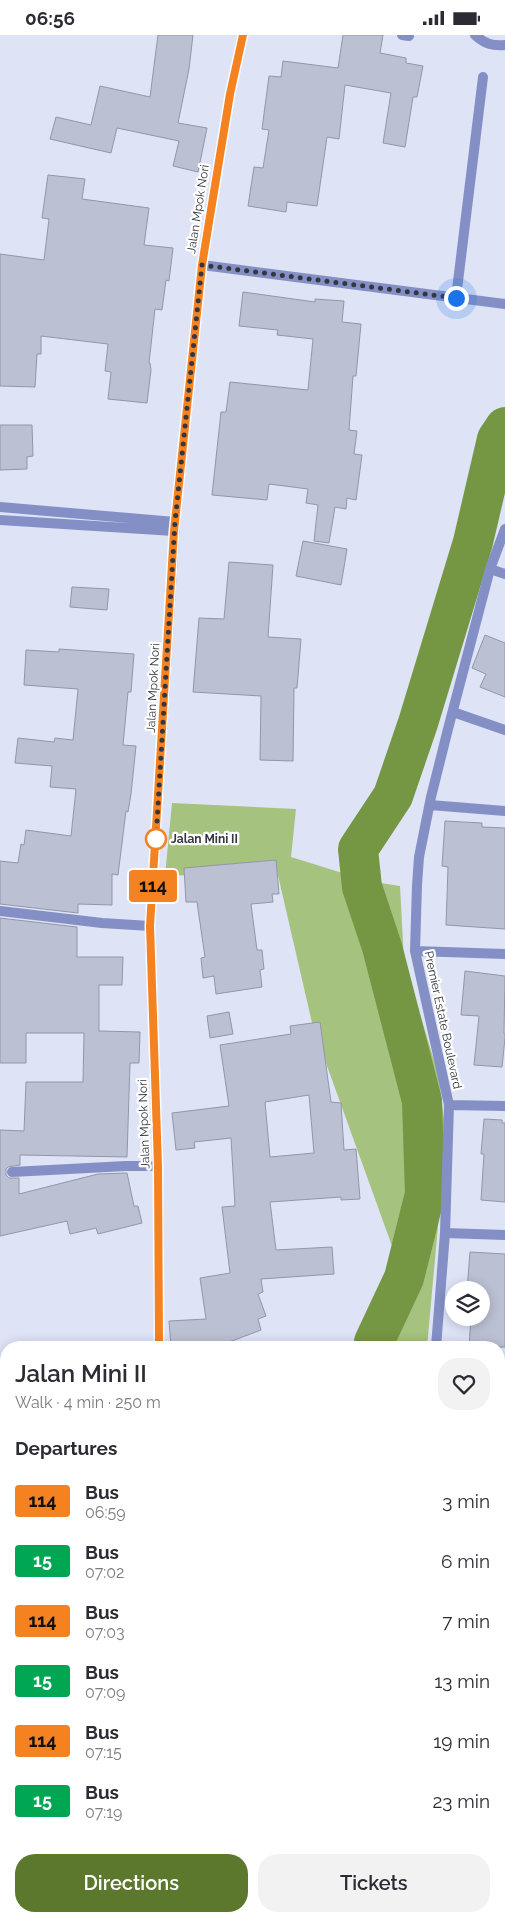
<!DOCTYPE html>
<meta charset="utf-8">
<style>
:root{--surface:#fff;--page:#f2f2f3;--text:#2b2b33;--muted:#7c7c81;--accent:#5b782d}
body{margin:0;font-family:Raleway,sans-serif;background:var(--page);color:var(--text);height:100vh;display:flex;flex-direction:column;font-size:19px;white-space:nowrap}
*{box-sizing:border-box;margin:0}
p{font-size:16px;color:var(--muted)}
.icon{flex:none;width:28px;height:28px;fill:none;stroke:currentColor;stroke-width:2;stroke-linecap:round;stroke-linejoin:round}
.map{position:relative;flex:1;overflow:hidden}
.drawer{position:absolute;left:0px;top:1306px;width:505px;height:581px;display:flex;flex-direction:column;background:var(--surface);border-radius:20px 20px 0 0;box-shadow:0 2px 12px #0003}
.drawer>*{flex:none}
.badge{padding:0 10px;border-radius:4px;font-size:18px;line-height:32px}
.fabs{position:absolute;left:445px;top:1246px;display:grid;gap:10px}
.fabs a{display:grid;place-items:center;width:45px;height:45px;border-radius:50%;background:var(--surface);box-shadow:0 2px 12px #0003;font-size:25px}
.you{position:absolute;width:25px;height:25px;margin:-12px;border:4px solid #fff;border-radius:50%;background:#1a73e8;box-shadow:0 0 0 8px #1a73e833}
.map>.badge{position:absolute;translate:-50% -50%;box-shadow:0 0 0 2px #fff}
h2{padding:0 15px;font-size:19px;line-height:45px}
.round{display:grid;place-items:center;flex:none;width:52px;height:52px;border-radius:20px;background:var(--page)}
.head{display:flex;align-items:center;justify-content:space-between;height:85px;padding:0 15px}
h1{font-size:24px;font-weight:600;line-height:38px}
.primary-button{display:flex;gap:10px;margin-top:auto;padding:10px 15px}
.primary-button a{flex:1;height:58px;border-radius:20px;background:var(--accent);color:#fff;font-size:20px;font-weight:600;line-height:58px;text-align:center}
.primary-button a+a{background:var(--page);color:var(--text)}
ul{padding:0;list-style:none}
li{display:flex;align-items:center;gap:15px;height:60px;padding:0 15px}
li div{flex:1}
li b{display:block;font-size:19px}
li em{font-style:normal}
li .badge{min-width:55px;font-weight:700;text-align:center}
.status{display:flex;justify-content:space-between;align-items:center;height:35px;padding:0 25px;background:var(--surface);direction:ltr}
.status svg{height:14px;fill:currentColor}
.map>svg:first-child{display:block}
.green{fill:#a5c27f}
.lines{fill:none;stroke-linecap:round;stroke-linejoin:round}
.river{stroke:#759642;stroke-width:40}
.building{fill:#bbc0d3;stroke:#9296a9;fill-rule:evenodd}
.service{stroke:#8490c5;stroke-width:10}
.minor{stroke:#8490c5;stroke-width:10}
.secondary{stroke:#5965b2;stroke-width:10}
.motorway{stroke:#282295;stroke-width:15}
.line-casing{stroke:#fff;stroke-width:11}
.line{stroke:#f58220;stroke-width:8}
.walk{stroke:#35373f;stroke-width:5;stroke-dasharray:0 9}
.stop-dot{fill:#fff;stroke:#f58220;stroke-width:2.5}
.labels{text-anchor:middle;stroke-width:4.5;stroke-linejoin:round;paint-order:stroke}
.street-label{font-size:12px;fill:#35373f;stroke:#fff}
.stop-label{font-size:12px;font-weight:bold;fill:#35373f;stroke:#fff;text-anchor:start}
</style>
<div class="status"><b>06:56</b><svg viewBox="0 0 49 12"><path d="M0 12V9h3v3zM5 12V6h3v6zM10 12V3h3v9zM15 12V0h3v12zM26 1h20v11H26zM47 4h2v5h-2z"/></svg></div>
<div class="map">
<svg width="505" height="1887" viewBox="0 0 505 1887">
<rect width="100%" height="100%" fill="#dee3f6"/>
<path class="green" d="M172,768L296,774L291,822L368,846L400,851L404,926L439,1042L446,1103L427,1312H369L392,1211L313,992L277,836L165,841Z"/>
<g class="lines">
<path class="river" d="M374,1312V1307L404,1243L425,1159L422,1066L382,912L362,852L358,814L393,761L418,688L473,507L497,404L505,392
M307,1881L308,1887"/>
</g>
<path class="building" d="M158,0H193L189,34L178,88L207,93L198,137L173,131L179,106L117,93L111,118L50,104L56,82L91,90L100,51L150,62Z
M343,0H383L380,18L406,23V28L423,31L417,62H413L405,112L383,108L391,58L345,50L339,104L327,102L317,171L287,167L286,177L248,171L254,132L263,133L269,95L262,94L269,41L281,42L283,26L338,33Z
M48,140L85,144L82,164L149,173L144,210L173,213L169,246L166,245L162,275L155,274L149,328H150L151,335L147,368L108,364L111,337L105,336L108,309L41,301V319H37L35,352L0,351V219L44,225L49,184L42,183Z
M243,257L315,267V264L344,266L342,287L361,289L356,341H353L349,395L357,396L354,419L362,420L356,465L347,463L346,474L335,472L329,508L314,506L318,470L306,468L308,454L269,449L267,465L212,460L221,377H226L230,347L308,355L313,304L277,300L278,295L239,291Z
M0,390H32L33,421L27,422V434L0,435Z
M303,506L347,514L341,550L296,541Z
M229,527L273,530L268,602L301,604L297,653H294L293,726L260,725L261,661L193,657L199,583L224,584Z
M72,552L109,554L107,575L70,572Z
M485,600L505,608V662L480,652L486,639L472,633Z
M59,614L134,619L131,657H128L123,710L136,711L131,759L128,777L126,776L118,840L112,839V870L78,869V878L0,869V826L18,828L21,809L24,810L26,795L71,801L76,754L50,752L52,731L15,728L18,703L54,707L55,703L73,705L78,654L24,650L26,615L59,617Z
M445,786L482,788V792L505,793V894L446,890L448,832L442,831Z
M276,825L279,859H272L273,867L251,869L257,915H262L264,934L260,935L262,952L216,959L214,941L203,943L201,923L205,922L197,867H186L184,833Z
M0,883L77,892V922H123L122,950H99V996L140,997L139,1028H130L127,1122L20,1120V1130L8,1132L6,1134V1140L9,1143H19V1159L98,1139L127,1138L134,1171H138L142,1188L98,1199L96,1193L70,1199L67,1186L0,1201V1095L24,1096L26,1047H83L84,998H26V1028H0Z
M465,936L505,941L504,999H505V1003L502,1032L474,1030L479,981L461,980Z
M229,977L233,999L210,1003L207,981Z
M320,987L331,1067L341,1068L344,1115L356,1114L360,1164L341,1165V1162L270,1167L276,1215L332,1212L334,1239L261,1244L263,1257L258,1259L266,1281L258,1284L261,1295L216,1312H171L169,1286L206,1284L200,1243L230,1238L222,1172L235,1171L231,1103L194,1107L195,1113L176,1115L172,1078L229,1071L220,1010L291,999L290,991ZM309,1060L314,1118L270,1122L265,1067Z
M484,1084L502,1085V1088H505V1167L481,1165L484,1119H481Z
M470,1217L505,1219V1312H469L471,1282H481V1255H467Z"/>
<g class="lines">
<path class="service" d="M402,0L409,1"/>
<path class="minor" d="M475,0C485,9 492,11 505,10
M202,230L505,269
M456,263L483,42
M0,472L175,487
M0,485L174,496
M490,534L505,539
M453,677L505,695
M430,770L505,776
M0,876L102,888L150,891
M415,916L505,919
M449,1070L505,1071
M12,1137L126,1131H158
M445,1198L505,1200
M436,1312L445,1198L449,1070L415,916L417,850L419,822L431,762L448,694L490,534L505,494
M499,1339H505
M499,1495L505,1496
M499,1675L505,1674
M499,1716L505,1729
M499,1780L505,1778
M256,1887L272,1881"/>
<path class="secondary" d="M159,1312L158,1131L150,891L175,487L202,230L230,59L243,0
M84,1887L88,1881
M115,1887L118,1881
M139,1887V1881"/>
<path class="motorway" d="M499,1870L505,1868
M460,1887L473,1881"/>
</g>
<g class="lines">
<g class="line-casing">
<path id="line" d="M159,1312L158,1131L150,891L174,496L202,230L230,59L243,0"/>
</g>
<use href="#line" class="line"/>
<path class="walk" d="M156,804L175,487L202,230L456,263"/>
</g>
<circle class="stop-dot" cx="156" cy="804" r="10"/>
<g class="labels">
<g class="street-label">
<text transform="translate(198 174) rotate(-81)" y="4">Jalan Mpok Nori</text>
<text transform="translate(153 653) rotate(-87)" y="4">Jalan Mpok Nori</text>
<text transform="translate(443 985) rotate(78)" y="4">Premier Estate Boulevard</text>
<text transform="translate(144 1089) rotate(-92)" y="4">Jalan Mpok Nori</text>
</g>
<g class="stop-label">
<text x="171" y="808">Jalan Mini II</text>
</g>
</g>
</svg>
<div class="fabs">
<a><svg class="icon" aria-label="layers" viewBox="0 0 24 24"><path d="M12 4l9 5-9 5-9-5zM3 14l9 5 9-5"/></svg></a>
</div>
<div class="you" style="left:456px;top:263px"></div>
<b class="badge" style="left:153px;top:851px;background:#f58220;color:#111">114</b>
<section class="drawer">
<div class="head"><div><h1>Jalan Mini II</h1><p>Walk · 4 min · 250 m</p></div><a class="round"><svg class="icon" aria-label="heart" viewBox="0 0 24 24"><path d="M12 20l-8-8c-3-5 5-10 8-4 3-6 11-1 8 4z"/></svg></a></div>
<h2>Departures</h2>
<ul>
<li><span class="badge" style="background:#f58220;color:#111">114</span><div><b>Bus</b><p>06:59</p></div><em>3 min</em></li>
<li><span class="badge" style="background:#00a651;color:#fff">15</span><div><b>Bus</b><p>07:02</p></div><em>6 min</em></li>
<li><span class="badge" style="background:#f58220;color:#111">114</span><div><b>Bus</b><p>07:03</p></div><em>7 min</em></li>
<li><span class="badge" style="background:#00a651;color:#fff">15</span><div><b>Bus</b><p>07:09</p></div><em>13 min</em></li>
<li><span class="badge" style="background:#f58220;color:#111">114</span><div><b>Bus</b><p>07:15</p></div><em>19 min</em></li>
<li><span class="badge" style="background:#00a651;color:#fff">15</span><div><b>Bus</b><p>07:19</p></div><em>23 min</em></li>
</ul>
<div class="primary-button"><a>Directions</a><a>Tickets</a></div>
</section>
</div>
